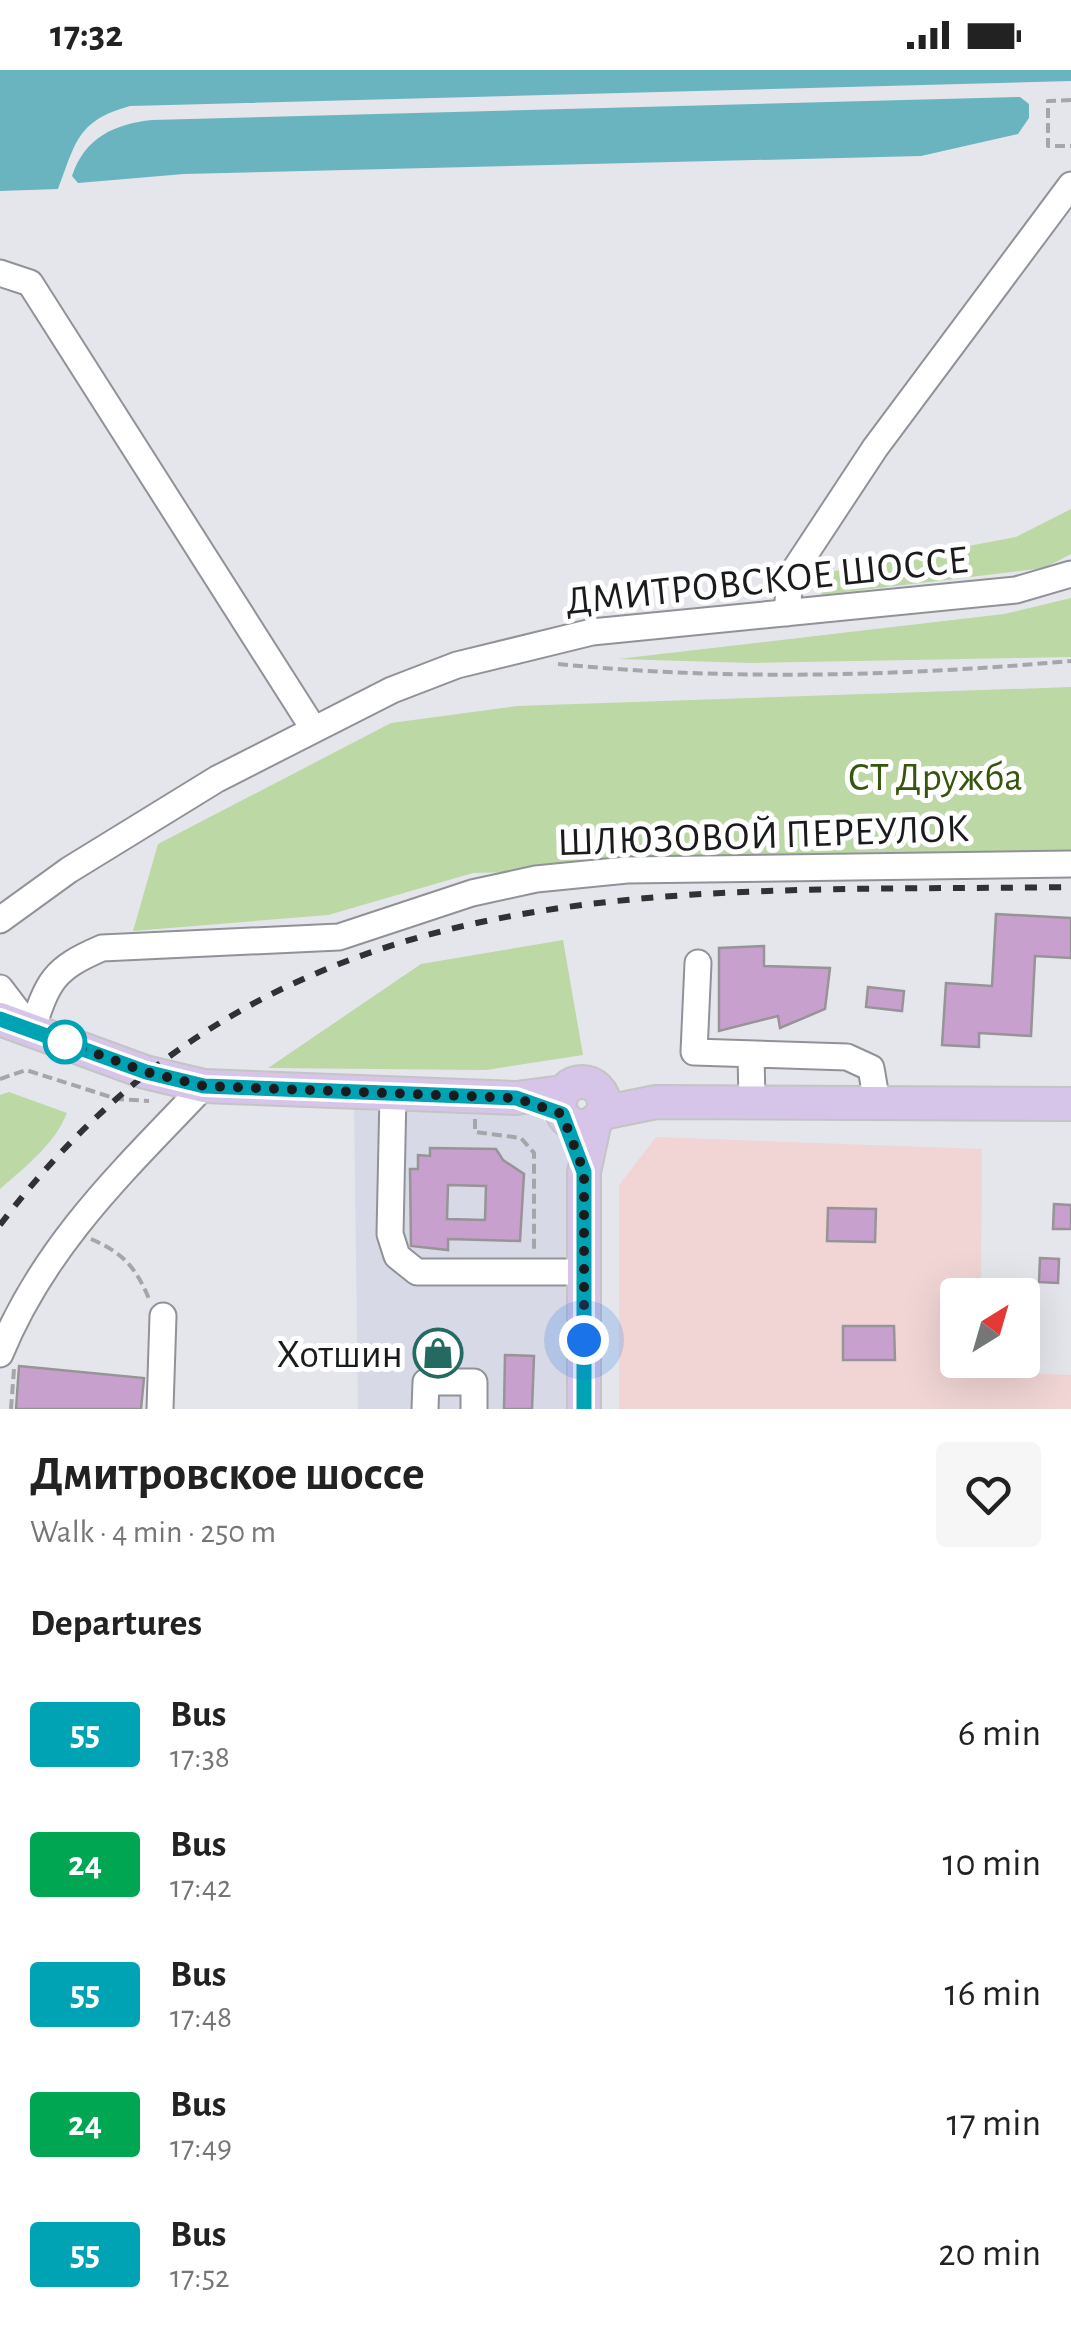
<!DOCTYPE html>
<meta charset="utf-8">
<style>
:root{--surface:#fff;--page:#f6f6f6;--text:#222;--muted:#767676}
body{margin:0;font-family:"Alegreya Sans",sans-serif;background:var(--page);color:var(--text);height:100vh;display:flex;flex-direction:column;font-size:38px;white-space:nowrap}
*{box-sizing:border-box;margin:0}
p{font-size:32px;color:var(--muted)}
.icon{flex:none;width:55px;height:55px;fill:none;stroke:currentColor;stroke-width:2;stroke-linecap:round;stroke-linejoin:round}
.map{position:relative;height:1339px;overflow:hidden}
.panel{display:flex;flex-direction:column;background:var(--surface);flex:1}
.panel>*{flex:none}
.badge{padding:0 20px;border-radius:8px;font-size:35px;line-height:65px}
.needle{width:65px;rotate:37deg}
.tools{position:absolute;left:940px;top:1208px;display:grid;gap:20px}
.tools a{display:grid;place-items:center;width:100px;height:100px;border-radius:10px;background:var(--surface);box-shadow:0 10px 40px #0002;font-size:50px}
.you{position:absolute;width:50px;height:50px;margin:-25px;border:8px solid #fff;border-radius:50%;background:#1a73e8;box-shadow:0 0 0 15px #1a73e833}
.map>.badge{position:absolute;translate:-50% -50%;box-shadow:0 0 0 5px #fff}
h2{padding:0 30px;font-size:38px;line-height:90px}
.round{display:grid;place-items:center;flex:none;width:105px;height:105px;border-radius:10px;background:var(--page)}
.headline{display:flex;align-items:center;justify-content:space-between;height:170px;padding:0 30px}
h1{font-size:48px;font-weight:700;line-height:75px}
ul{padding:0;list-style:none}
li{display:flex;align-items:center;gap:30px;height:130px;padding:0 30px}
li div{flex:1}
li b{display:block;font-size:38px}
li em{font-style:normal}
li .badge{min-width:110px;font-weight:700;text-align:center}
.status{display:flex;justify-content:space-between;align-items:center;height:70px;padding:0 50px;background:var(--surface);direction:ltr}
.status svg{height:28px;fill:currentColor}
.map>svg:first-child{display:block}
.built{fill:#d7d9e6}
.medical{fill:#f0d5d4}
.green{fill:#bcd8a5}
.water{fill:#6ab4c0}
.building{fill:#c7a0cd;stroke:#979397;stroke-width:2.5;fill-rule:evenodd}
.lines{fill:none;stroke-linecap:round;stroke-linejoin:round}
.minor-casing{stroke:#919298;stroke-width:29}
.major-casing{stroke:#c3c4c4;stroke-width:36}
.path{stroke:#a5a6aa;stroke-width:4;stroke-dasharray:10 5;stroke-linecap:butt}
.minor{stroke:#fff;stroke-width:25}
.major{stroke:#d7c5e9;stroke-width:32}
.rail{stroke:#303133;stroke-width:6;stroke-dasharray:12 12;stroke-linecap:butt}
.line-casing{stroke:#fff;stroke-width:22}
.line{stroke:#00a3b4;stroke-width:15}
.walk{stroke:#1a1b1d;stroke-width:10;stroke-dasharray:0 18}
.stop-dot{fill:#fff;stroke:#00a3b4;stroke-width:5}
.labels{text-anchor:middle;stroke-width:10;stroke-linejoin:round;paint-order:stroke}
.street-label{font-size:40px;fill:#1a1b1d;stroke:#fff}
.park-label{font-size:40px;fill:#35560c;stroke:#fff}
.poi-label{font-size:40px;fill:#1a1b1d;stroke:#fff;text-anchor:end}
</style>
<div class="status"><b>17:32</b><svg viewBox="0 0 49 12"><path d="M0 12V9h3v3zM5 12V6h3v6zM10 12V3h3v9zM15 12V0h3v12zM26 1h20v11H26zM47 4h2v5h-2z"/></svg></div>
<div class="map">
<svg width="1071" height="1339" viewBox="0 0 1071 1339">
<rect width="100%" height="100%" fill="#e5e6ec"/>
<path class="built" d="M354,1036L528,1042L555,1057L566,1078L574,1108V1339H358Z"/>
<path class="medical" d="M656,1067L982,1079L981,1225H958V1290H980V1301L1071,1305V1339H619V1115Z"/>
<path class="green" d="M1071,439V484L1044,498L821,525L825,503L1016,467Z
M1071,528V587L752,593L618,589L1004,544Z
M1071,617V787L473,803L328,845L133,861L158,774L391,653L517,636Z
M563,870L583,985L486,1000L268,998L421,894Z
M9,1022L67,1043C54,1075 26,1096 0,1119V1025Z"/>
<path class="water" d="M0,0H1071V11L130,36C76,51 76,73 58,119L0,121Z
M1020,27L1029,34V48L1018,64L921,86L184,104L78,113L72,106C85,67 115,54 152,50Z"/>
<path class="building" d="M996,844L1071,848V888L1035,886L1031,966L979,963V977L942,975L946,913L992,916Z
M764,876V896L830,898L825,939L780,958L778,946L719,961V878Z
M868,917L904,921L902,941L866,937Z
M430,1078L496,1079L503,1090L524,1104L520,1171L448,1169V1180L411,1176L410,1099H418V1085L430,1086ZM448,1115L486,1116L485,1150L447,1149Z
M1054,1134L1071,1135V1159H1053Z
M828,1138L876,1139L875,1172L827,1171Z
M1040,1188L1059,1189L1058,1213L1039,1212Z
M843,1256H894L895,1290H843Z
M418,1271H450V1290L417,1289Z
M505,1285L534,1286L532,1339H504Z
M19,1296L144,1308L141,1339H16Z"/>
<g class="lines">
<g class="minor-casing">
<path id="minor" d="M0,203L30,213L313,658
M787,543L790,507L875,378L1071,115
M0,850L69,800L217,709L392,620L457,595L592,562L1016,520L1071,504
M698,893L694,982L847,987L871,998L877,1033
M0,918L32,960
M32,960C48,911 53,899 102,878L339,867L472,823L536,809L627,800L1071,794
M751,984L752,1031
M393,1024L390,1164L397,1186L417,1202H583
M0,1284C45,1174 124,1100 204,1016
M160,1339L163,1246
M425,1339L426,1312H474V1339"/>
</g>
<g class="major-casing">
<path id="major" d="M0,949L145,1002L204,1016L516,1028L563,1022
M560 1034a22 22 0 1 1 44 0a22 22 0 1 1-44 0Z
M602,1043L656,1032L1071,1034
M584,1339V1102L595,1051"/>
</g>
<path class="path" d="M1071,30L1048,31V76H1071
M558,594C728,611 902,606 1071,591
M0,1009L26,1000L117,1029L149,1031
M475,1049V1062L521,1068L534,1083V1179
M91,1169C125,1184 136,1198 150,1231
M11,1339L14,1299"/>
<use href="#minor" class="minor"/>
<use href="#major" class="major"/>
<path class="rail" d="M0,1155C277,789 662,823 1071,817"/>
</g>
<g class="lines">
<g class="line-casing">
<path id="line" d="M0,949L146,1002L204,1016L516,1028L562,1044L584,1102V1339"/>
</g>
<use href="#line" class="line"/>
<path class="walk" d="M65,972L146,1002L204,1016L516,1028L562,1044L584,1102V1270"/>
</g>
<defs>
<g id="shop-ring" transform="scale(2.5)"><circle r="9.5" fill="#fff" stroke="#236a60" stroke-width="1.5"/><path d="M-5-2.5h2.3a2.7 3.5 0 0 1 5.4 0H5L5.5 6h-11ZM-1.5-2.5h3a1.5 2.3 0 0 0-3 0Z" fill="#236a60"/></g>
</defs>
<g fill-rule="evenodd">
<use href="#shop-ring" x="438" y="1283"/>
</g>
<circle class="stop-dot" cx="65" cy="972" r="20"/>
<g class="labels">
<g class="street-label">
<text transform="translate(767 509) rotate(-6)" y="14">ДМИТРОВСКОЕ ШОССЕ</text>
<text transform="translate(763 764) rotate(-2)" y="14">ШЛЮЗОВОЙ ПЕРЕУЛОК</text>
</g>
<g class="park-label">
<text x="935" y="720">СТ Дружба</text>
</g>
<g class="poi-label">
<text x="403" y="1297">Хотшин</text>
</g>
</g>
</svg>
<div class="tools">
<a><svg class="needle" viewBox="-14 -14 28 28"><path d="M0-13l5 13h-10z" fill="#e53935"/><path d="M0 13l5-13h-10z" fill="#767676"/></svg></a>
</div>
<div class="you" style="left:584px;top:1270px"></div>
</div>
<section class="panel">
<div class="headline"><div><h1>Дмитровское шоссе</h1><p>Walk · 4 min · 250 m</p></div><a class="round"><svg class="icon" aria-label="heart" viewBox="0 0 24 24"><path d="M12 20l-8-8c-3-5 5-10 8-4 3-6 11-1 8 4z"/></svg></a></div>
<h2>Departures</h2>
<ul>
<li><span class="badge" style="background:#00a3b4;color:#fff">55</span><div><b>Bus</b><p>17:38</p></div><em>6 min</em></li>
<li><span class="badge" style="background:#00a651;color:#fff">24</span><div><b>Bus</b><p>17:42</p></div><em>10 min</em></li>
<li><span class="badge" style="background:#00a3b4;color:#fff">55</span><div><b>Bus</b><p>17:48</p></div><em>16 min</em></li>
<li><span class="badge" style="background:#00a651;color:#fff">24</span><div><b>Bus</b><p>17:49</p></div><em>17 min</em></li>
<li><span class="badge" style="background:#00a3b4;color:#fff">55</span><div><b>Bus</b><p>17:52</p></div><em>20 min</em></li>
</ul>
</section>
